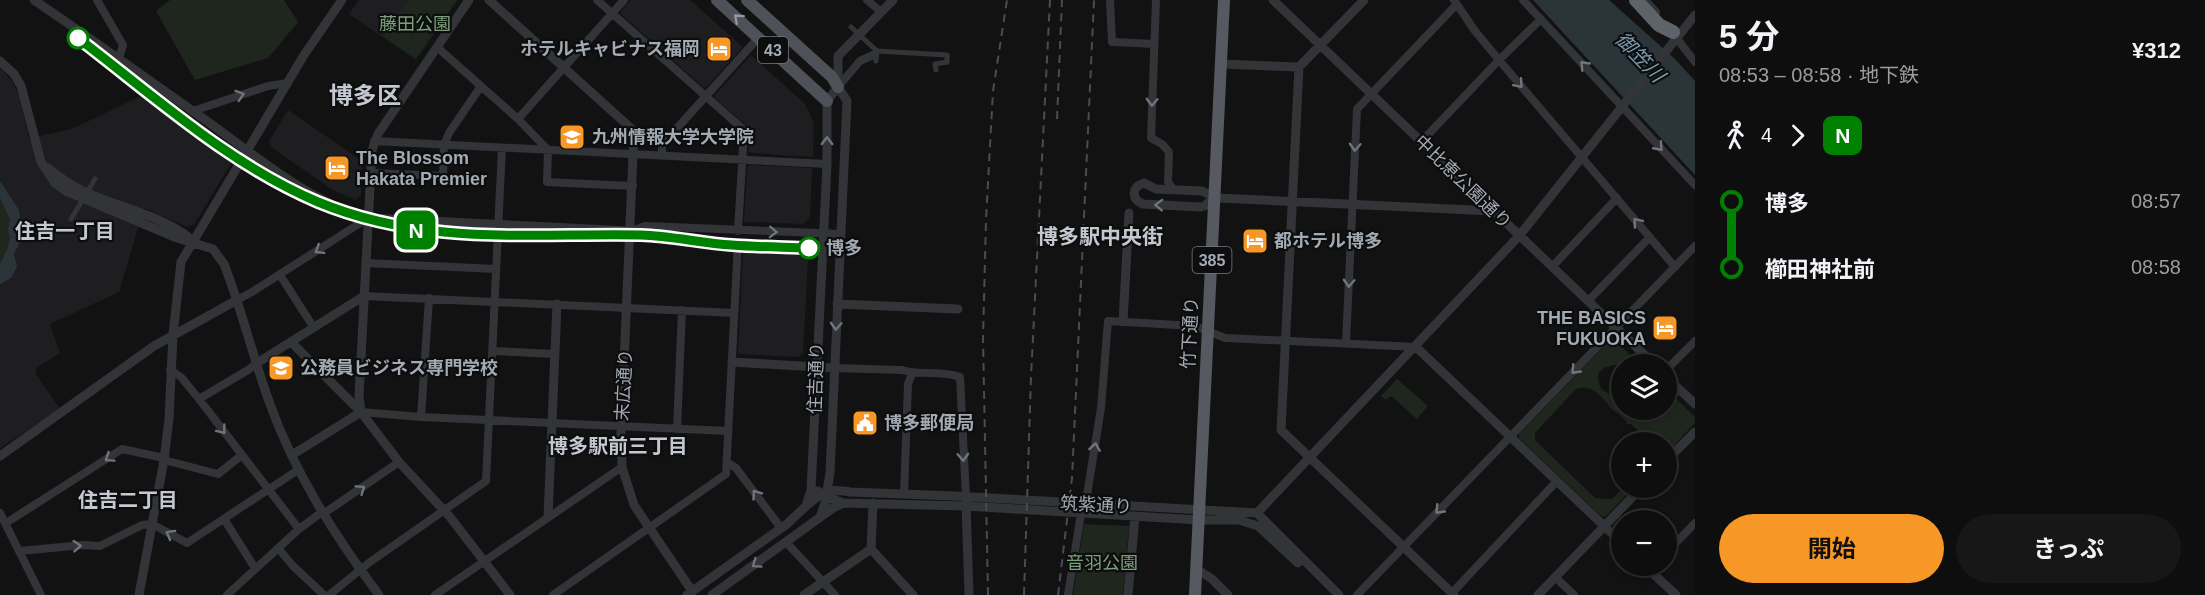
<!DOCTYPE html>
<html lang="ja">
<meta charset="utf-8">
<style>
:root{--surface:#0e0e0e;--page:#171717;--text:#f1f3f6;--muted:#9b9c9e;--line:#2e2e2e;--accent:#f79725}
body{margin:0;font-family:Helvetica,"Noto Sans JP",sans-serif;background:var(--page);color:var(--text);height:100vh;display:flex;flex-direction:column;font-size:22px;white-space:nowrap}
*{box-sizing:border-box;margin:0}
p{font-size:20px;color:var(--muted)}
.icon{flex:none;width:33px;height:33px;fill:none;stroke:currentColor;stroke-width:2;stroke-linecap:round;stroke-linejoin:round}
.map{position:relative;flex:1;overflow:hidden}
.side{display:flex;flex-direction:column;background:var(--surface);width:510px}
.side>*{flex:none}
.badge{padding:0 12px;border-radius:9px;font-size:21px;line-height:39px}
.controls{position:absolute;left:1611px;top:354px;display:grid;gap:12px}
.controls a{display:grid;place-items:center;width:66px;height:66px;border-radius:50%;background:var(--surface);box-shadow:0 3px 9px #0003,0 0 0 2px var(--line);font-size:30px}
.map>.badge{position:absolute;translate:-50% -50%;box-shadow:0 0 0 3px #fff}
.legs{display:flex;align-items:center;gap:9px;height:66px;padding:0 24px;font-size:20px}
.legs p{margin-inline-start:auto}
.head{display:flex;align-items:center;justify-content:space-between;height:102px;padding:0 24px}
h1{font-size:33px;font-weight:700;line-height:45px}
.action{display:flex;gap:12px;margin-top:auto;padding:12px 24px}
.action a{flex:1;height:69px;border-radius:36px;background:var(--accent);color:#111;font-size:24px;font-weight:700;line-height:69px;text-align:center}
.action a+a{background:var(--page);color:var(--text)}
ul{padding:0 24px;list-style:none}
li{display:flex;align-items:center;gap:21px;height:66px;font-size:22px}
li i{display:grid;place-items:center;width:9px;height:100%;margin:0 8px;background:currentColor}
li i::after{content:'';width:15px;height:15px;margin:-8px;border:4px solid;border-radius:50%;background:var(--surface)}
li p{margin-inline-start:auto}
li:first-child i{background:linear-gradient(#0000 50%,currentColor 0)}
li:last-child i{background:linear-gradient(currentColor 50%,#0000 0)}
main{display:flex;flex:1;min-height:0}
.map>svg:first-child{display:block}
.built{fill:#1e1e20}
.green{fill:#1e261e}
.water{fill:#2a3439}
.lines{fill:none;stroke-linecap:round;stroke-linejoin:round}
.pedestrian{stroke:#323438;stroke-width:5}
.minor{stroke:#323438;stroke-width:8}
.tertiary{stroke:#323438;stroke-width:9}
.primary{stroke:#4e5157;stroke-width:12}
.trunk{stroke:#565a60;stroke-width:12}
.motorway{stroke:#5e6369;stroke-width:14}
.rail{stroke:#494c51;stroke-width:2;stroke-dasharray:8 6;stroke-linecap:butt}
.pedestrian-bridge{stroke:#323438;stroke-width:5}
.oneway{stroke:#9198a1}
.oneway2{stroke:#70757c}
.line-1-casing{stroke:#fff;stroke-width:14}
.line-1{stroke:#008000;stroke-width:9}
.stop-1-dot{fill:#fff;stroke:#008000;stroke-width:3}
.labels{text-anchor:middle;stroke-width:4.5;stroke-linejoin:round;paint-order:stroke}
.shield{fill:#0d0d0e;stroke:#757b82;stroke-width:1.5}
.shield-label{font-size:16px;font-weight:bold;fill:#a2aab4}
.park-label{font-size:18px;fill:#7ba079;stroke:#0d0d0e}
.poi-label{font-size:18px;font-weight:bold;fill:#a2aab4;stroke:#0d0d0e;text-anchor:start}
.street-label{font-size:18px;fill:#a2aab4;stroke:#0d0d0e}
.stop-label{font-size:18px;font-weight:bold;fill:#a2aab4;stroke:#0d0d0e;text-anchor:start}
.water-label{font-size:20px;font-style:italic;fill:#789db1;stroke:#0d0d0e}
.neighbourhood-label{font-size:20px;font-weight:bold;fill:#c4c8d0;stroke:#0d0d0e}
.quarter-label{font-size:21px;font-weight:bold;fill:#c4c8d0;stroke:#0d0d0e}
.district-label{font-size:24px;font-weight:bold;fill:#c4c8d0;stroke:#0d0d0e}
</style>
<main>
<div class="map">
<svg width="1695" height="595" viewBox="0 0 1695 595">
<rect width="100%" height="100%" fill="#121213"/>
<path class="built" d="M359,0H458L416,60L349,14Z
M631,0H690L743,47L707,87H703L621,14V11Z
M751,55L805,104L814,123L813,157L751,153L748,151L749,128L715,98V95Z
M0,67L12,81L19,96L29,138L72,129L149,92L235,153L233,160L194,225L185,226L144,208L119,292L50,324L60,353L36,368V374L60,409L0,448Z
M288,110L362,161L361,195L355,200L330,188L271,147L269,141Z
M749,165L812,168L810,218L803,224L744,222L747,168Z
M743,252L802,255L808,261L803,353L799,357L738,354Z"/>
<path class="green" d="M170,0H284L298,22L268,58L195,80L156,11Z
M408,0H456L416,58L383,36Z
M0,198L10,221L9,234L11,238L5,259L0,264Z
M1612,338L1640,364C1624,365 1586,360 1602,390L1613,396L1616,393L1621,392L1622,410H1666L1667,390L1695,417V423L1667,453L1666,442H1650L1631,424H1627C1624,416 1618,414 1613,410C1602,399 1595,383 1576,389L1535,433V440L1595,498L1612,499L1623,488H1633L1605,517L1601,516L1519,438V434Z
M1397,379L1428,406L1417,419L1391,396L1386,400L1381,396Z
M1084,524L1129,526L1123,595H1073Z"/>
<path class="water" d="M1533,0H1609L1675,59L1695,81V175Z
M0,181L19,210L22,238L14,254L17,267L11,278L0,284V264L7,250L10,238L8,230L10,220L0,198Z"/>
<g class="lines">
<path class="pedestrian" d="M876,61L877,51
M936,70L935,64L947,62"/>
<path class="minor" d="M97,0L123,45L119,58
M597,0L744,130L738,231
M867,0L881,12
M1110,0L1112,42L1154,44
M1156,0L1151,138L1162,144L1169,152L1168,182L1173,189
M1454,0L1475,31L1499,60L1675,267
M1523,0L1695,185
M1645,0L1656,12
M1675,36L1695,62
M438,48L518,119L548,150L547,182L633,186
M838,87L860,61L873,55
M193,111L268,86L288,83
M518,119L624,0
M374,141L827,164
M1421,142L1499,60L1541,19
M662,155V145L759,37
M371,173L443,176L444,145L449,133L481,86
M631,231L645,238L841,247
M631,231L645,226L841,234
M366,263L496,269
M1552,267L1617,198
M280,275L314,328
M364,296L734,313
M237,300L252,292L368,218
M1588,301L1650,237
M1346,343L1357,109L1456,5
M493,351L555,354
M834,368L902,370C920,376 941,370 960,377L966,497
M170,370L181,377L199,399L299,529
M1666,370L1695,341
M199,399L248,370L257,363
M361,412L421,417L728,431
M421,417L429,298
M677,429L682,310
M164,460L218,474L242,455
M728,463L736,468L781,528
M904,494L908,384L912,374
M0,513L41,595
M323,514L399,462
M224,519L255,568
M6,523L122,449L164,458
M786,542L835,595
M278,548L293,566L324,595
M19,551L83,545L100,546L142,525L152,524L187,543L298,470
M1666,553L1695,523
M1555,577L1574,595
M1452,593L1556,482
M227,595L299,529L322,512
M329,595L370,562L486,481L502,148
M435,595L622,467
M553,595L726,474L738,242
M1068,595L1080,520L1087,495L1101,408L1108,321L1195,326L1225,338L1416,347
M1357,595L1695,246"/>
<path class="tertiary" d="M34,0C94,41 152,82 211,124C258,158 312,203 368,218L631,231
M489,0L634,131L621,433L622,467L634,505L692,591
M1273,0L1654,364
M1364,0L1299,67L1281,430L1454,595
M0,61L14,74L21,86L41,162L55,183L66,191L99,205L177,238L213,249L224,264C242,310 253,358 270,404C295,474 335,536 379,595
M1221,64L1299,67
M48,168C59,177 70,185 83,191C117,207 161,215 191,239
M1214,197L1205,206L1201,207L1143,204C1131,199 1131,187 1144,183L1156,189L1202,191L1217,198L1493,211
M837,304L958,309
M1123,322L1129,213
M291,342L361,412L399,462L450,517L510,595
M1416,347L1622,543
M732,362L834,368
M257,363L364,296
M1666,377L1695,404
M292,455L361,412L359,396L372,150L378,134L469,0
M0,456L154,346L237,300
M1666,461L1695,432
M818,491L821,495L844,503L966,506L1199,520H1239L1258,526L1298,563
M873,503L871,549L913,595
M966,503L969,595
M806,506C825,491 825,488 850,492L955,496L1257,513L1339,595
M1257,513L1519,236L1695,15
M548,517L557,304
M820,517L825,503L830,473L847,101L838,87V56L893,0
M1645,566L1676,595
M1198,570L1212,579L1228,595
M139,595L164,460L169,419L173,335L181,262L304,55L342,0
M687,595L787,524L806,506L811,490L827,164V101L838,87
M712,595L833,508L844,503
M804,595L871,549
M1128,595L1135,516
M1538,595L1641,488"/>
<path class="primary" d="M717,0L827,101
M747,0L832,77L838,87"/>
<path class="trunk" d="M1195,595L1224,0"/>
<path class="motorway" d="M1636,0L1659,25L1673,32"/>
<path class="rail" d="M1057,119L1062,0
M988,595L983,339L986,219L993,91L1007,0
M1024,595L1031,377L1050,0
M1058,595L1072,478L1094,0"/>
<path class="pedestrian-bridge" d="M851,27L877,51L947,55V62
M71,219L95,179"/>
</g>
<defs><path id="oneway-chevron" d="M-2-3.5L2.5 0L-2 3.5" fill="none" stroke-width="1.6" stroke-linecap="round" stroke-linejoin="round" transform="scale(1.5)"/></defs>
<use class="oneway" href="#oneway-chevron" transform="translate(738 18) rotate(-138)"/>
<g class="oneway2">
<use href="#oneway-chevron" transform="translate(1584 65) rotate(-134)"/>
<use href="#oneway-chevron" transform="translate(1519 84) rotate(49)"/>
<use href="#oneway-chevron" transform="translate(240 95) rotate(-18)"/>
<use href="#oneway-chevron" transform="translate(1152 102) rotate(92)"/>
<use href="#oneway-chevron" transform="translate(827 141) rotate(-90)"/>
<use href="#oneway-chevron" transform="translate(1355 147) rotate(93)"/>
<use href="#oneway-chevron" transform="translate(1659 147) rotate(48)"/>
<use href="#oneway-chevron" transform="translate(1159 205) rotate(-178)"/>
<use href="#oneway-chevron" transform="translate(1637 222) rotate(-130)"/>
<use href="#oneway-chevron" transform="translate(773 232) rotate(2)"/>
<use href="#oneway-chevron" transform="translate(319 250) rotate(148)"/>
<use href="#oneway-chevron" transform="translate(1349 283) rotate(93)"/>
<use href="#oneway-chevron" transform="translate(836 326) rotate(93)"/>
<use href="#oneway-chevron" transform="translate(1575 370) rotate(134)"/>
<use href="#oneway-chevron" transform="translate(222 430) rotate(52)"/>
<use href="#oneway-chevron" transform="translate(1095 447) rotate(-81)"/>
<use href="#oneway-chevron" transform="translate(963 457) rotate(87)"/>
<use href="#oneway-chevron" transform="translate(109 458) rotate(146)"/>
<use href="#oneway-chevron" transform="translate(361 489) rotate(-35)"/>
<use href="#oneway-chevron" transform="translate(756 494) rotate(-126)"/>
<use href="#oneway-chevron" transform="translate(1439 510) rotate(134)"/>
<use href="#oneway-chevron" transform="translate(170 534) rotate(-151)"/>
<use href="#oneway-chevron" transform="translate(77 546) rotate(-4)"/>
<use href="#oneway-chevron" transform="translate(756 564) rotate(145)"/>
</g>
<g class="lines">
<g class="line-1-casing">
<path id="line-1" d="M78,38C154,96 230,165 318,202C424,246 530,233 641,235C672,236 701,243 732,245C757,247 783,247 809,248"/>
</g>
<use href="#line-1" class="line-1"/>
</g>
<defs>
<g id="hotel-square" transform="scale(1.35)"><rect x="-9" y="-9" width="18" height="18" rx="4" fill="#f79725" stroke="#0d0d0e"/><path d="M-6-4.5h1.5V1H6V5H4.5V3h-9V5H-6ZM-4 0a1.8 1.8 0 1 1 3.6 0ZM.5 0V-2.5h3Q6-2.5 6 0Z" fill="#fff"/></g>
<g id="university-square" transform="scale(1.35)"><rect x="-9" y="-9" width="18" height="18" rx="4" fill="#f79725" stroke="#0d0d0e"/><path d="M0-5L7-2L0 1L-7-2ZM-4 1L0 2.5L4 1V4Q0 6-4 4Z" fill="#fff"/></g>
<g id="civic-square" transform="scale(1.35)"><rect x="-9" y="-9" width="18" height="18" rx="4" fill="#f79725" stroke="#0d0d0e"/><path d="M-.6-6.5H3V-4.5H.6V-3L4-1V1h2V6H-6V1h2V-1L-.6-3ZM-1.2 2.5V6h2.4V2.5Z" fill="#fff"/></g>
</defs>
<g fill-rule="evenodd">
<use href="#hotel-square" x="719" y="49"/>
<use href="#university-square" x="572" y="137"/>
<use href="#hotel-square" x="337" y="168"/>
<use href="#hotel-square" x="1255" y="241"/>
<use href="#hotel-square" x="1665" y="328"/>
<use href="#university-square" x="281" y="368"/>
<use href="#civic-square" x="865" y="423"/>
</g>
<g class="stop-1-dot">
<circle cx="78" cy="38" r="10"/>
<circle cx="809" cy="248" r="10"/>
</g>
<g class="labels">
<g class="shield">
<rect x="758" y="37" width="30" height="26" rx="4.5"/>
<rect x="1192.5" y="247" width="39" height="26" rx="4.5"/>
</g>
<g class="shield-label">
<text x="773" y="56">43</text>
<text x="1212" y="266">385</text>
</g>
<g class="park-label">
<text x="415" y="30">藤田公園</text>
<text x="1102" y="569">音羽公園</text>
</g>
<g class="poi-label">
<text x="700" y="55" text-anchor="end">ホテルキャビナス福岡</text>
<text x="592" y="143">九州情報大学大学院</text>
<text x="356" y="164">The Blossom<tspan x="356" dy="21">Hakata Premier</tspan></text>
<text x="1274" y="247">都ホテル博多</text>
<text x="1646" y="324" text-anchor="end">THE BASICS<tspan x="1646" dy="21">FUKUOKA</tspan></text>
<text x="300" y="374">公務員ビジネス専門学校</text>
<text x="884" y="429">博多郵便局</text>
</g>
<g class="street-label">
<text transform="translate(1463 182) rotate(44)" y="6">中比恵公園通り</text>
<text transform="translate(1190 333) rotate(-87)" y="6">竹下通り</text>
<text transform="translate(816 378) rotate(-88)" y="6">住吉通り</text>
<text transform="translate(624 385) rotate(-87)" y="6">末広通り</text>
<text transform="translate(1096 505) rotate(3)" y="6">筑紫通り</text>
</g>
<g class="stop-label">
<text x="826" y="254">博多</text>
</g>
<g class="water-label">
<text transform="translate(1640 57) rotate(46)" y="7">御笠川</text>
</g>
<g class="neighbourhood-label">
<text x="65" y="238">住吉一丁目</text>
<text x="618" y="453">博多駅前三丁目</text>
<text x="128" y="507">住吉二丁目</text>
</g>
<g class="quarter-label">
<text x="1100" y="244">博多駅中央街</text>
</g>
<g class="district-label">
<text x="365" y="104">博多区</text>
</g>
</g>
</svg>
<div class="controls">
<a><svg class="icon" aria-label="layers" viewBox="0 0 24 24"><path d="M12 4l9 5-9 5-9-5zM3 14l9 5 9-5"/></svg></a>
<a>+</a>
<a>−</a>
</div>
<b class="badge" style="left:416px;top:230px;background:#008000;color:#fff">N</b>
</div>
<section class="side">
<div class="head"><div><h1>5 分</h1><p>08:53 – 08:58 · 地下鉄</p></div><b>¥312</b></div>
<div class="legs"><svg class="icon" aria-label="walk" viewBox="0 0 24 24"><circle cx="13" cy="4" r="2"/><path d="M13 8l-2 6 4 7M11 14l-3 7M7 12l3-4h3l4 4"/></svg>4<svg class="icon" aria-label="forward" viewBox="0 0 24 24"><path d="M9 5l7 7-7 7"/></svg><b class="badge" style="background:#008000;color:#fff">N</b></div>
<ul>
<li><i style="color:#008000"></i><b>博多</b><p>08:57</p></li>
<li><i style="color:#008000"></i><b>櫛田神社前</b><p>08:58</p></li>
</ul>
<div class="action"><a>開始</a><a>きっぷ</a></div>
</section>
</main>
